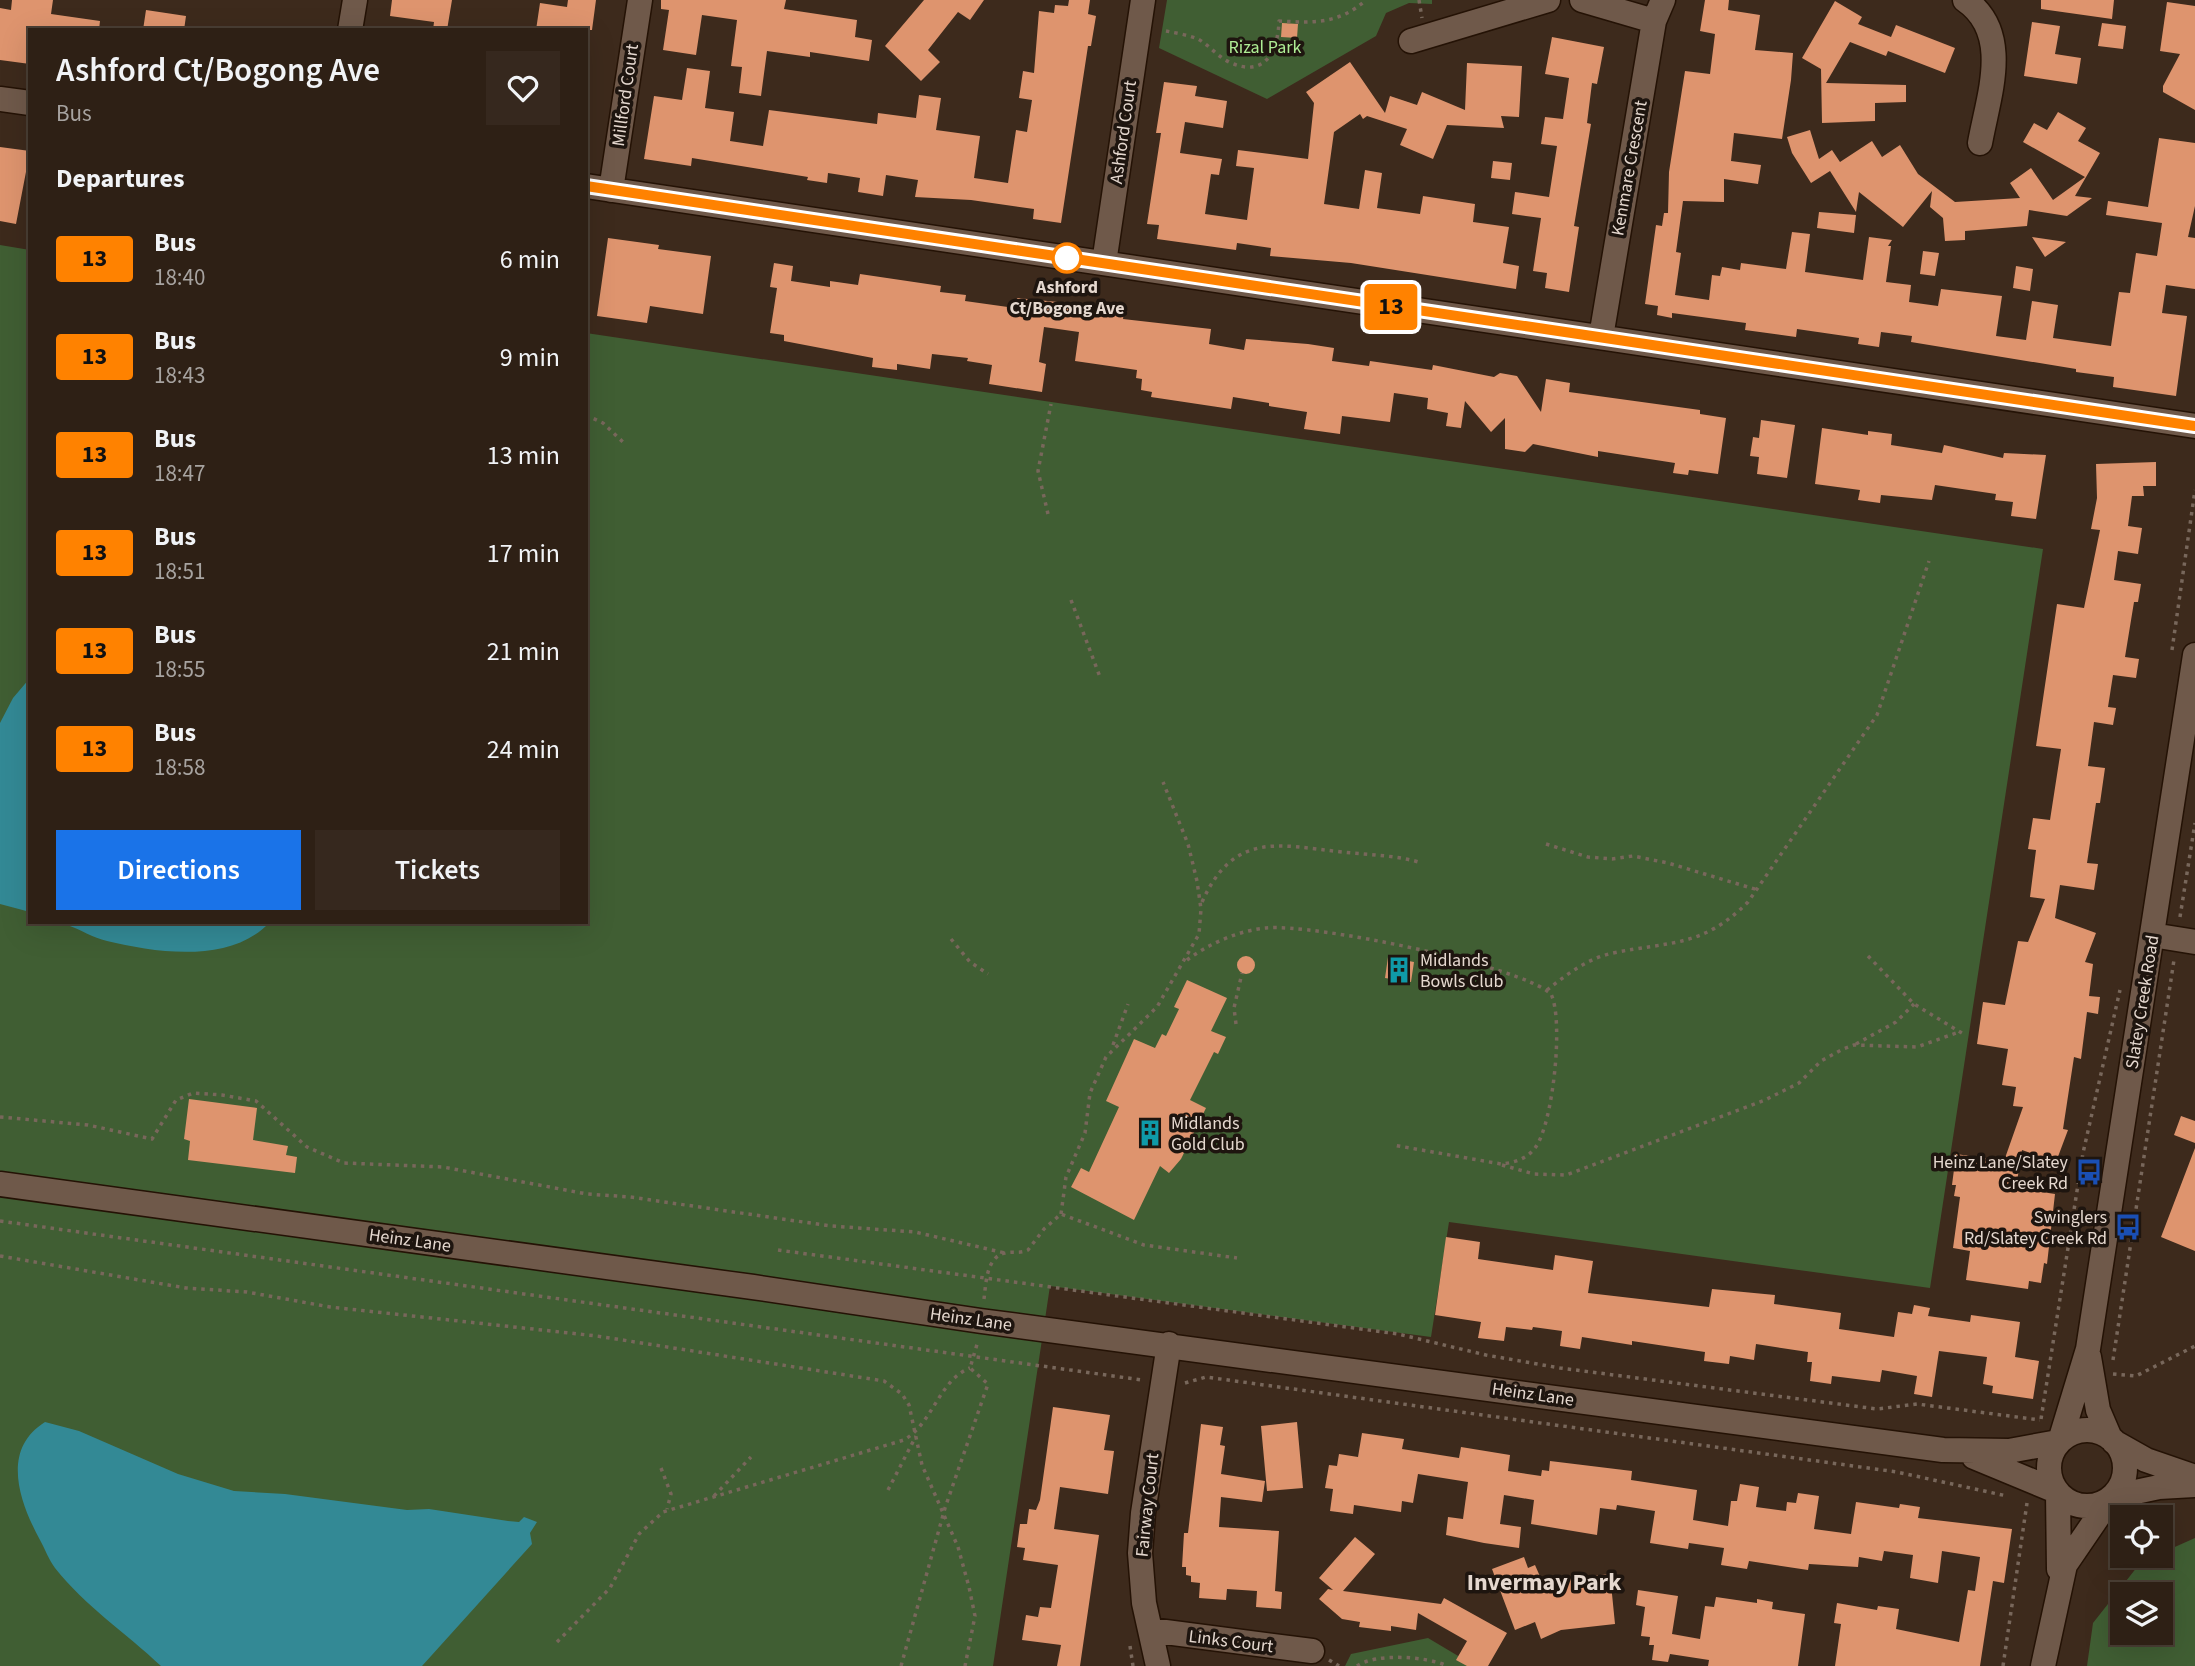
<!DOCTYPE html>
<style>
:root{--surface:#2e2015;--page:#36281e;--text:#f1f3f6;--muted:#a7a3a0;--line:#493e34;--accent:#1a73e8}
body{margin:0;font-family:"Source Sans 3",sans-serif;background:var(--page);color:var(--text);height:100vh;display:flex;flex-direction:column;font-size:26px;white-space:nowrap}
*{box-sizing:border-box;margin:0}
p{font-size:23px;color:var(--muted)}
.icon{flex:none;width:38px;height:38px;fill:none;stroke:currentColor;stroke-width:2;stroke-linecap:round;stroke-linejoin:round}
.map{position:relative;flex:1;overflow:hidden}
.sheet{position:absolute;left:28px;top:28px;width:560px;height:896px;display:flex;flex-direction:column;background:var(--surface);border-radius:0px;box-shadow:0 7px 28px #0002,0 0 0 2px var(--line)}
.sheet>*{flex:none}
.badge{padding:0 14px;border-radius:5px;font-size:24px;line-height:46px}
.fabs{position:absolute;left:2110px;top:1505px;display:grid;gap:14px}
.fabs a{display:grid;place-items:center;width:63px;height:63px;border-radius:0px;background:var(--surface);box-shadow:0 7px 28px #0002,0 0 0 2px var(--line);font-size:35px}
.map>.badge{position:absolute;translate:-50% -50%;box-shadow:0 0 0 4px #fff}
h2{padding:0 28px;font-size:26px;line-height:63px}
.round{display:grid;place-items:center;flex:none;width:74px;height:74px;border-radius:0px;background:var(--page)}
.summary{display:flex;align-items:center;justify-content:space-between;height:119px;padding:0 28px}
h1{font-size:33px;font-weight:600;line-height:52px}
.button{display:flex;gap:14px;margin-top:auto;padding:14px 28px}
.button a{flex:1;height:80px;border-radius:0px;background:var(--accent);color:#fff;font-size:28px;font-weight:600;line-height:80px;text-align:center}
.button a+a{background:var(--page);color:var(--text)}
ul{padding:0;list-style:none}
li{display:flex;align-items:center;gap:21px;height:98px;padding:0 28px}
li div{flex:1}
li b{display:block;font-size:26px}
li em{font-style:normal}
li .badge{min-width:77px;font-weight:700;text-align:center}
.map>svg:first-child{display:block}
.green{fill:#405e33;fill-rule:evenodd}
.water{fill:#338995}
.building{fill:#de946e}
.lines{fill:none;stroke-linecap:round;stroke-linejoin:round}
.minor-casing{stroke:#241205;stroke-width:27}
.path{stroke:#78675b;stroke-width:3.5;stroke-dasharray:3.5 5;stroke-linecap:butt}
.minor{stroke:#6f594a;stroke-width:24}
.line-casing{stroke:#fff;stroke-width:16}
.line{stroke:#ff8200;stroke-width:10}
.stop-dot{fill:#fff;stroke:#ff8200;stroke-width:3.5}
.labels{text-anchor:middle;stroke-width:7;stroke-linejoin:round;paint-order:stroke}
.park-label{font-size:18px;fill:#afee95;stroke:#1e150f}
.street-label{font-size:18px;fill:#e5d8cf;stroke:#1e150f}
.stop-label{font-size:18px;font-weight:bold;fill:#e5d8cf;stroke:#1e150f}
.poi-label{font-size:18px;fill:#e5d8cf;stroke:#1e150f;text-anchor:start}
.district-label{font-size:24px;font-weight:bold;fill:#e5d8cf;stroke:#1e150f}
</style>
<div class="map">
<svg width="2195" height="1666" viewBox="0 0 2195 1666">
<rect width="100%" height="100%" fill="#3d2a1c"/>
<path class="green" d="M1167,0H1432V4L1409,3L1386,13L1376,36L1267,99L1159,48Z
M0,245L30,250V922H586V333L2043,549L1930,1288L1449,1222L1431,1337L1050,1286L993,1666H0Z
M2195,1538V1666H2087L2093,1623L2141,1562ZM2123,1594H2161V1633H2123Z
M1428,1638L1475,1666H1345L1351,1654Z"/>
<path class="water" d="M30,678V912L0,904V723L13,698Z
M67,922H270C231,964 157,953 107,941C93,938 80,929 67,925Z
M45,1422L79,1431L178,1474L234,1491L285,1494L407,1510L429,1509L508,1521L519,1522L524,1517L537,1522L530,1533L532,1544L422,1666H161C126,1633 85,1606 55,1568C49,1560 45,1549 40,1540C20,1503 0,1450 45,1422Z"/>
<path class="building" d="M12,0H53L51,14L100,21L99,30H30V64L0,60V8L11,10Z
M392,0H452L447,30H433L434,22L390,16Z
M568,0H596L592,30H536L540,3L567,7Z
M661,0H786L784,9L857,20L855,37L872,40L869,61L810,52V57L767,51L761,96L739,93L742,67L731,66L737,20L702,15L696,55L663,50L669,10L661,9Z
M924,0H984L970,20L958,12L928,50L940,62L921,81L885,46Z
M1069,0H1090L1088,14L1096,16L1091,46H1088L1061,223L1033,219L1034,209L971,200L915,197L918,180L886,175L883,196L858,192L860,178L828,173L827,183L807,180L808,177L692,158L691,166L644,159L654,96L682,100L687,68L710,71L705,108L734,112L730,141L763,146L769,110L877,124L878,113L916,118L919,95L941,98L936,130L980,136L974,178L1008,183L1016,130L1027,132L1032,100L1019,98L1023,71L1034,73L1039,11L1054,13L1055,5L1068,6Z
M1705,0H1729L1728,10L1760,15L1755,50L1793,53L1791,80L1782,139L1734,133L1731,161L1761,165L1758,184L1724,179V202L1683,201L1676,252L1681,253L1675,295L1709,300L1712,275L1720,276L1722,267L1740,270L1741,263L1786,269L1792,232L1810,234L1805,272L1863,280L1869,237L1892,240L1888,246H1891L1886,282L1911,285L1909,302L1938,306L1941,289L2002,296L1996,336L2026,340L2032,301L2058,305L2053,338L2111,346L2119,292L2130,293L2136,253L2157,256L2162,223L2106,215L2108,201L2148,207L2159,138L2195,143V206L2188,237L2195,238V289L2166,285L2162,313L2187,316L2176,396L2113,387L2114,377L2076,372V369L1911,342L1912,336L1881,332L1879,347L1858,344L1859,338L1797,329L1796,337L1745,330L1746,323L1672,313V318L1657,315L1658,306L1645,304L1656,225L1662,226L1664,213H1668L1669,172L1685,71L1710,74L1715,34L1700,31Z
M2041,0H2114L2112,19L2041,9Z
M1835,1L1862,17L1858,24L1891,37L1896,25L1955,48L1945,73L1888,51L1886,56L1850,42L1826,83L1906,85V102L1875,103V121L1822,123L1821,69L1802,58Z
M2167,2L2195,6V110L2163,92V86L2180,54L2160,51Z
M146,10L186,16L184,30H143Z
M2032,22L2060,26L2055,54L2081,58L2077,84L2024,76Z
M1282,23L1298,24L1297,38L1281,37Z
M2102,23L2126,26L2123,49L2098,46Z
M1552,37L1604,47L1597,84L1592,83L1587,123L1591,124L1574,226L1579,227L1569,292L1545,288L1547,273L1533,271L1541,218L1512,214L1515,192L1549,197L1557,146L1541,144L1545,117L1563,119L1569,78L1545,74Z
M1350,62L1385,113L1390,96L1417,105L1422,92L1465,110L1467,63L1522,66L1519,117L1501,116L1504,128L1447,125L1433,159L1400,145L1407,129L1367,116L1363,119L1360,114L1334,132L1324,204L1359,209L1365,170L1382,173L1377,208L1420,214L1423,196L1475,204L1473,222L1509,227L1503,263L1519,266L1516,289L1351,263L1270,256L1271,248L1237,243L1236,250L1157,239L1159,225L1147,224L1161,133H1156L1164,82L1197,86L1195,96L1227,101L1223,128L1185,122L1180,153L1222,159L1219,175L1211,174L1205,214L1247,220L1254,168L1236,166L1238,150L1308,159L1314,103L1306,92Z
M2058,112L2086,128L2078,141L2100,153L2075,196L2092,198L2067,216L2029,210L2027,226L1965,231V240L1945,241L1943,218L1930,207L1932,191L1903,227L1859,192L1856,212L1830,171L1811,183L1792,153L1787,137L1810,130L1819,159L1832,150L1840,162L1872,141L1882,157L1900,145L1918,174L1955,202L2020,198L2010,183L2031,168L2053,200L2085,177L2023,142L2034,123L2047,130Z
M0,147L30,151L16,224L0,221Z
M1493,161L1512,163L1510,180L1491,178Z
M1819,212L1856,215L1854,233L1817,228Z
M2032,237L2066,242L2045,257Z
M608,238L659,245L658,249L711,256L703,314L650,306L647,323L597,316Z
M1923,251L1939,253L1935,276L1920,274Z
M774,263L793,266L791,281L830,287V281L858,285L860,274L941,286L940,292L966,295L965,301L1015,308L1017,298L1078,304L1124,311L1123,319L1211,329L1209,344L1244,350L1246,339L1308,344L1334,348L1332,361L1369,366L1370,361L1432,370L1433,365L1494,377L1500,373L1517,376L1541,412L1546,379L1570,383L1569,392L1700,410V414L1726,418L1718,474L1689,470L1688,475L1673,473L1675,463L1598,451V457L1533,444L1525,452L1505,449V418L1491,432L1465,401L1461,428L1446,426L1448,413L1427,409L1428,398L1394,393L1390,422L1342,416L1340,434L1304,429L1307,412L1269,406V403L1233,397L1231,409L1151,397L1152,392L1141,390L1142,379L1136,378L1137,370L1075,361L1079,332L1044,327L1039,362L1046,364L1042,392L989,384L992,365L967,361L968,358L932,354L930,369L897,364V370L872,367L873,358L784,341V335L770,333L777,288L770,287Z
M2016,266L2033,269L2030,291L2013,288Z
M1761,420L1795,425L1787,478L1757,474L1759,457L1750,456L1753,437L1759,438Z
M1822,428L1868,435V431L1892,434L1891,445L1942,453L1944,445L2003,458L2004,453L2046,455L2036,519L2011,516L2013,502L1995,500L1996,494L1935,485L1932,500L1881,495L1880,503L1858,500L1860,490L1815,484Z
M2156,462V486H2143L2144,496H2132L2128,526L2142,528L2138,554L2118,551L2114,580L2141,584L2138,602H2134L2125,657L2139,659L2136,678L2113,675L2108,707L2116,708L2113,725L2094,722L2088,766L2105,768L2100,803H2096L2087,863L2098,864L2094,890L2060,885L2055,918L2096,933L2085,962L2093,964L2089,996L2100,997L2098,1014L2087,1012L2081,1059L2074,1057L2063,1129L2068,1130L2056,1162L2022,1150L2016,1188L2055,1194L2047,1264L2044,1263L2041,1283L2029,1281L2028,1289L1966,1280L1970,1251L1953,1248L1960,1197L1954,1196L1956,1185H1952L1956,1154L2004,1161L2023,1107L2013,1106L2016,1087L2002,1085L2008,1049L1977,1044L1983,1002L2005,1005L2018,941L2028,942L2045,899L2030,897L2036,850L2028,849L2033,818L2050,820L2061,749L2036,746L2057,604L2084,608L2100,530L2091,529L2097,498L2096,464Z
M1237 965a9 9 0 1 1 18 0a9 9 0 1 1-18 0Z
M1388,957L1414,962L1411,982L1385,978Z
M1187,980L1227,998L1211,1031L1226,1037L1218,1054L1214,1052L1190,1100L1206,1108L1181,1159L1169,1173L1160,1166L1134,1220L1071,1187L1081,1168L1089,1172L1119,1107L1106,1101L1134,1039L1155,1048L1162,1034L1166,1036L1179,1009L1174,1007Z
M189,1099L257,1108L253,1140L288,1146L286,1155L297,1157L295,1173L188,1160L190,1141L184,1139Z
M2181,1116L2195,1121V1143L2174,1135Z
M2195,1148V1251L2161,1237Z
M1446,1237L1480,1242L1478,1259L1553,1270L1555,1255L1593,1261L1588,1293L1709,1307L1712,1289L1775,1295L1774,1304L1841,1313L1839,1329L1894,1337L1898,1312L1912,1314L1914,1305L1930,1308L1928,1316L1970,1322L1971,1315L2020,1322L2015,1357L2039,1361L2033,1399L1992,1393L1993,1386L1983,1384L1987,1357L1939,1351L1932,1397L1914,1394L1917,1376L1882,1370L1880,1382L1832,1376L1831,1384L1810,1381L1812,1362H1807L1808,1352L1756,1344L1754,1360L1730,1356L1729,1364L1704,1361L1705,1352L1632,1341V1345L1582,1337L1580,1349L1560,1346L1562,1331L1533,1327L1532,1330L1506,1327L1504,1341L1478,1338L1481,1322L1435,1315Z
M1053,1407L1110,1415L1104,1450L1114,1451L1108,1494L1060,1487L1054,1529L1099,1535L1080,1666H1057L1061,1645L1022,1640L1026,1615L1038,1617L1040,1607L1051,1608L1058,1565L1023,1560L1025,1548L1017,1547L1020,1524H1027L1029,1509L1036,1510L1040,1500Z
M1297,1422L1303,1488L1267,1491L1261,1426Z
M1201,1424L1223,1427L1220,1445L1225,1446L1221,1474L1265,1481L1262,1502L1221,1497L1219,1527L1279,1531L1275,1591L1282,1592L1281,1609L1256,1607L1257,1591L1227,1589L1226,1600L1199,1598L1200,1583L1191,1582V1576L1186,1575V1567H1182L1184,1533H1188Z
M1362,1433L1404,1439L1402,1449L1459,1458L1461,1447L1510,1455L1508,1471L1541,1476L1542,1470L1549,1471L1550,1461L1632,1471L1631,1480L1697,1490L1693,1520L1728,1526L1731,1501H1737L1740,1484L1759,1487L1756,1507L1786,1511L1787,1502L1796,1503L1798,1493L1819,1496L1814,1529L1851,1534L1856,1502L1899,1508L1900,1504L1920,1507L1918,1518L2012,1529L2004,1583L1993,1581L1980,1666H1835L1841,1624L1834,1623L1837,1603L1877,1610L1878,1606L1899,1609L1896,1629L1959,1642L1968,1590L1975,1591L1980,1557L1942,1551L1938,1583L1910,1578L1913,1555L1884,1551L1882,1561L1859,1557L1858,1567L1809,1564L1808,1570L1749,1561L1747,1569L1721,1565L1724,1548L1689,1543L1688,1549L1650,1543L1655,1511L1617,1505L1616,1510L1600,1508L1597,1535L1531,1524L1534,1500L1504,1495L1500,1524L1521,1527L1519,1548L1484,1543L1446,1535L1448,1517L1463,1519L1468,1482L1418,1474L1413,1503L1402,1501L1401,1512L1354,1505L1353,1514L1330,1511L1333,1489L1325,1488L1329,1465L1337,1466L1339,1454L1358,1457Z
M1355,1537L1375,1554L1343,1591L1441,1604L1444,1598L1507,1633L1488,1666H1467L1456,1660L1467,1641L1418,1613L1416,1630L1391,1626V1631L1359,1627L1360,1622L1342,1619L1319,1599L1328,1589L1333,1590L1319,1578Z
M1524,1557L1528,1568L1535,1565L1542,1581L1610,1574L1615,1624L1561,1630L1541,1639L1535,1622L1515,1630L1492,1569Z
M1638,1590L1678,1596L1672,1634L1700,1639L1705,1606L1714,1607L1716,1597L1757,1603V1599L1773,1602L1772,1609L1805,1614L1798,1666H1708L1709,1660L1670,1654L1668,1662L1652,1660L1654,1645H1649L1650,1637L1641,1636L1645,1607L1636,1605Z"/>
<g class="lines">
<g class="minor-casing">
<path id="minor" d="M1582,0L1654,21
M1965,0C2013,33 1988,97 1980,143
M350,30L355,0
M1411,41L1548,0
M0,99L30,103
M586,186L2195,426
M611,190L640,0
M1104,263L1143,0
M1601,337L1654,21L1663,0
M2152,935L2195,942
M0,1184L753,1287L981,1321L1943,1450L2009,1451L2058,1442
M2089,1357L2098,1410L2110,1438
M2049 1468a38 38 0 1 1 76 0a38 38 0 1 1-76 0Z
M2060,1441L2088,1349L2195,655
M2114,1442L2146,1460L2195,1477
M1974,1457L2056,1491
M2058,1494L2059,1569
M2112,1497L2159,1487L2195,1485
M1150,1630L1312,1651
M1158,1666L1144,1603L1140,1553L1143,1513L1169,1344
M2043,1666L2065,1565L2110,1499"/>
</g>
<path class="path" d="M1419,0L1422,18
M1166,31C1176,33 1188,35 1198,39C1209,45 1217,56 1229,62C1265,79 1278,51 1279,21C1314,23 1339,24 1366,0
M586,415L603,423L625,444
M1048,514L1038,471L1051,404
M1071,600L1100,677
M2172,650L2195,490
M1546,844L1588,857L1612,859L1633,856L1668,863L1758,890
M1202,902C1234,831 1278,845 1342,852C1369,855 1396,855 1422,863
M2180,917L2195,823
M951,939L970,962L988,974
M1868,956L1914,1004L1965,1035
M1187,960C1208,944 1240,930 1266,928C1312,923 1519,965 1551,994C1564,1020 1553,1125 1535,1148C1527,1159 1513,1163 1501,1164L1393,1145
M1547,990C1566,975 1588,958 1613,953C1670,941 1702,948 1748,902L1877,715L1929,561
M1236,1024L1234,1008L1242,973
M1856,1044L1896,1022L1914,1004
M1113,1045L1128,1004
M0,1117L88,1125L152,1139L176,1100L193,1093L222,1095L256,1101L307,1147L344,1163L443,1167L587,1194L630,1197L831,1226L915,1232L1005,1253
M1502,1165L1534,1174L1566,1175L1765,1100L1799,1083L1821,1061L1843,1049L1854,1045L1917,1047L1959,1032
M1061,1214L1066,1177L1085,1133L1090,1093L1106,1057L1157,1007L1199,934L1201,909L1197,881L1188,844L1163,782
M0,1221L1142,1380
M778,1250L1398,1334L1486,1355L1560,1368L1877,1409L1917,1404L2040,1420
M0,1256L186,1288L247,1292L330,1307L597,1336L884,1381L902,1394L909,1405L922,1465L958,1547L969,1587L975,1616L965,1666
M984,1299C986,1284 986,1257 1005,1253C1013,1251 1020,1254 1028,1250L1044,1229L1061,1214L1144,1245L1237,1258
M2113,1360L2174,960
M2113,1374L2136,1376L2195,1346
M1185,1383L1206,1377L1897,1472L2007,1496
M2041,1419L2083,1153L2120,990
M661,1468L671,1494L667,1509
M888,1490L916,1436
M714,1496L751,1457
M557,1642L610,1588L639,1534L663,1512L904,1440C933,1423 939,1380 970,1368
M1130,1646L1133,1666
M1329,1660L1339,1666
M901,1666L945,1508L988,1384L970,1368L978,1341
M1357,1666C1375,1653 1427,1656 1447,1666
M2003,1666L2027,1503"/>
<use href="#minor" class="minor"/>
</g>
<g class="lines">
<g class="line-casing">
<path id="line" d="M586,186L2195,426"/>
</g>
<use href="#line" class="line"/>
</g>
<defs>
<g id="building-bare" transform="scale(2.1)"><path d="M-4-6H4V6H1V3H-1V6H-4ZM-2.5-4.3h1.7v1.8h-1.7ZM.8-4.3h1.7v1.8H.8ZM-2.5-1h1.7V.8h-1.7ZM.8-1h1.7V.8H.8Z" fill="#0f9aa8" stroke="#1e150f" stroke-width="2.5" paint-order="stroke"/></g>
<g id="bus-bare" transform="scale(2.1)"><path d="M-5-6H5V4H4V6H2V4H-2V6H-4V4H-5ZM-3.5-4V0h7V-4ZM-3.5 1.2v1.5H-2V1.2ZM2 1.2v1.5H3.5V1.2Z" fill="#1a4fb4" stroke="#1e150f" stroke-width="2.5" paint-order="stroke"/></g>
</defs>
<g fill-rule="evenodd">
<use href="#building-bare" x="1399" y="970"/>
<use href="#building-bare" x="1150" y="1133"/>
<use href="#bus-bare" x="2089" y="1172"/>
<use href="#bus-bare" x="2128" y="1227"/>
</g>
<circle class="stop-dot" cx="1067" cy="258" r="14"/>
<g class="labels">
<g class="park-label">
<text x="1265" y="53">Rizal Park</text>
</g>
<g class="street-label">
<text transform="translate(625 95) rotate(-82)" y="6">Millford Court</text>
<text transform="translate(1123 132) rotate(-82)" y="6">Ashford Court</text>
<text transform="translate(1629 168) rotate(-80)" y="6">Kenmare Crescent</text>
<text transform="translate(2142 1002) rotate(-81)" y="6">Slatey Creek Road</text>
<text transform="translate(410 1240) rotate(8)" y="6">Heinz Lane</text>
<text transform="translate(971 1319) rotate(8)" y="6">Heinz Lane</text>
<text transform="translate(1533 1394) rotate(8)" y="6">Heinz Lane</text>
<text transform="translate(1147 1505) rotate(-84)" y="6">Fairway Court</text>
<text transform="translate(1231 1641) rotate(7)" y="6">Links Court</text>
</g>
<g class="stop-label">
<text x="1067" y="293">Ashford<tspan x="1067" dy="21">Ct/Bogong Ave</tspan></text>
</g>
<g class="poi-label">
<text x="1420" y="966">Midlands<tspan x="1420" dy="21">Bowls Club</tspan></text>
<text x="1171" y="1129">Midlands<tspan x="1171" dy="21">Gold Club</tspan></text>
<text x="2068" y="1168" text-anchor="end">Heinz Lane/Slatey<tspan x="2068" dy="21">Creek Rd</tspan></text>
<text x="2107" y="1223" text-anchor="end">Swinglers<tspan x="2107" dy="21">Rd/Slatey Creek Rd</tspan></text>
</g>
<g class="district-label">
<text x="1544" y="1590">Invermay Park</text>
</g>
</g>
</svg>
<div class="fabs">
<a><svg class="icon" aria-label="locate" viewBox="0 0 24 24"><circle cx="12" cy="12" r="6"/><path d="M12 2v4M12 18v4M2 12h4M18 12h4"/></svg></a>
<a><svg class="icon" aria-label="layers" viewBox="0 0 24 24"><path d="M12 4l9 5-9 5-9-5zM3 14l9 5 9-5"/></svg></a>
</div>
<b class="badge" style="left:1391px;top:307px;background:#ff8200;color:#111">13</b>
<section class="sheet">
<div class="summary"><div><h1>Ashford Ct/Bogong Ave</h1><p>Bus</p></div><a class="round"><svg class="icon" aria-label="heart" viewBox="0 0 24 24"><path d="M12 20l-8-8c-3-5 5-10 8-4 3-6 11-1 8 4z"/></svg></a></div>
<h2>Departures</h2>
<ul>
<li><span class="badge" style="background:#ff8200;color:#111">13</span><div><b>Bus</b><p>18:40</p></div><em>6 min</em></li>
<li><span class="badge" style="background:#ff8200;color:#111">13</span><div><b>Bus</b><p>18:43</p></div><em>9 min</em></li>
<li><span class="badge" style="background:#ff8200;color:#111">13</span><div><b>Bus</b><p>18:47</p></div><em>13 min</em></li>
<li><span class="badge" style="background:#ff8200;color:#111">13</span><div><b>Bus</b><p>18:51</p></div><em>17 min</em></li>
<li><span class="badge" style="background:#ff8200;color:#111">13</span><div><b>Bus</b><p>18:55</p></div><em>21 min</em></li>
<li><span class="badge" style="background:#ff8200;color:#111">13</span><div><b>Bus</b><p>18:58</p></div><em>24 min</em></li>
</ul>
<div class="button"><a>Directions</a><a>Tickets</a></div>
</section>
</div>
